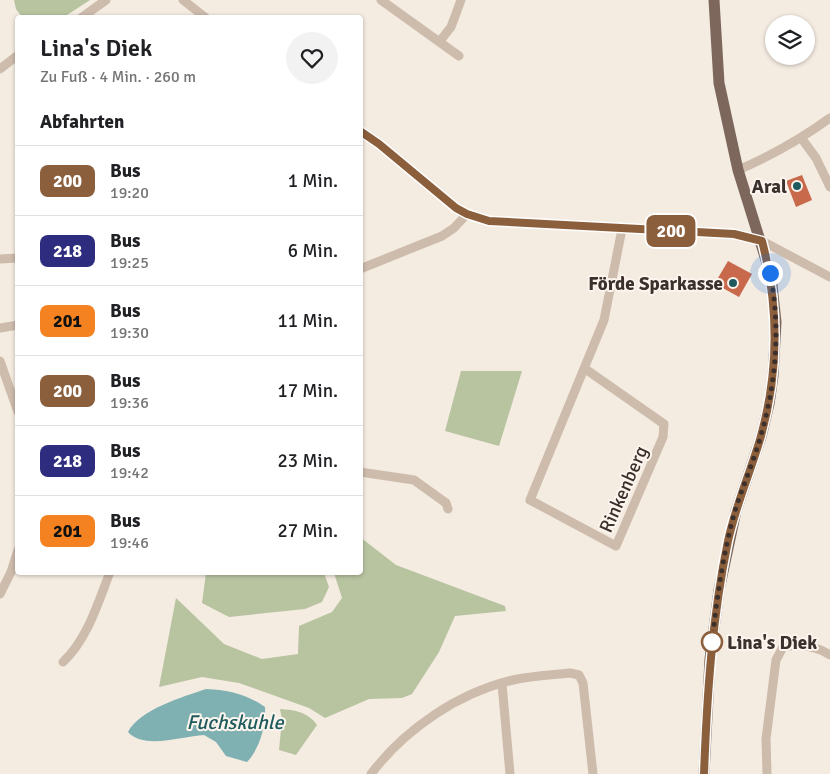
<!DOCTYPE html>
<html lang="de">
<meta charset="utf-8">
<style>
:root{--surface:#fff;--page:#f2f2f2;--text:#202124;--muted:#757577;--line:#e0e0e0}
body{margin:0;font-family:Signika,sans-serif;background:var(--page);color:var(--text);height:100vh;display:flex;flex-direction:column;font-size:19px;white-space:nowrap}
*{box-sizing:border-box;margin:0}
p{font-size:16px;color:var(--muted)}
.icon{flex:none;width:28px;height:28px;fill:none;stroke:currentColor;stroke-width:2;stroke-linecap:round;stroke-linejoin:round}
.map{position:relative;flex:1;overflow:hidden}
.side{position:absolute;left:15px;top:15px;width:348px;height:560px;display:flex;flex-direction:column;background:var(--surface);border-radius:5px;box-shadow:0 1px 4px #0004}
.side>*{flex:none}
.badge{padding:0 10px;border-radius:8px;font-size:18px;line-height:32px}
.controls{position:absolute;left:765px;top:15px;display:grid;gap:10px}
.controls a{display:grid;place-items:center;width:50px;height:50px;border-radius:50%;background:var(--surface);box-shadow:0 1px 4px #0004;font-size:25px}
.you{position:absolute;width:25px;height:25px;margin:-12px;border:4px solid #fff;border-radius:50%;background:#1a73e8;box-shadow:0 0 0 8px #1a73e833}
.map>.badge{position:absolute;translate:-50% -50%;box-shadow:0 0 0 2px #fff}
h2{padding:0 25px;font-size:19px;line-height:45px}
.round{display:grid;place-items:center;flex:none;width:52px;height:52px;border-radius:26px;background:var(--page)}
.overview{display:flex;align-items:center;justify-content:space-between;height:85px;padding:0 25px}
h1{font-size:24px;font-weight:600;line-height:38px}
ul{padding:0;list-style:none}
li{display:flex;align-items:center;gap:15px;height:70px;padding:0 25px;border-top:1px solid var(--line)}
li div{flex:1}
li b{display:block;font-size:19px}
li em{font-style:normal}
li .badge{min-width:55px;font-weight:700;text-align:center}
.map>svg:first-child{display:block}
.green{fill:#b8c4a0}
.water{fill:#7fb0b2}
.building{fill:#c8694b}
.lines{fill:none;stroke-linecap:round;stroke-linejoin:round}
.minor{stroke:#cdbbac;stroke-width:9}
.major{stroke:#7d675c;stroke-width:11}
.line-casing{stroke:#fff;stroke-width:11}
.line{stroke:#8b5e3c;stroke-width:8}
.walk{stroke:#3b302b;stroke-width:5;stroke-dasharray:0 9}
.poi-dot{fill:#1f5a5e;stroke:#fbf5ee;stroke-width:2}
.stop-dot{fill:#fff;stroke:#8b5e3c;stroke-width:2.5}
.labels{text-anchor:middle;stroke-width:4;stroke-linejoin:round;paint-order:stroke}
.poi-label{font-size:19px;font-weight:bold;fill:#3b302b;stroke:#fbf5ee;text-anchor:end}
.street-label{font-size:19px;fill:#3b302b;stroke:#fbf5ee}
.stop-label{font-size:19px;font-weight:bold;fill:#3b302b;stroke:#fbf5ee;text-anchor:start}
.water-label{font-size:20px;font-style:italic;fill:#1f5a5e;stroke:#fbf5ee}
</style>
<div class="map">
<svg width="830" height="774" viewBox="0 0 830 774">
<rect width="100%" height="100%" fill="#f4ebe1"/>
<path class="green" d="M14,0H90L64,17H22L16,9Z
M461,371H522L499,446L445,431Z
M360,537L396,565L505,606L506,611L455,616L439,652L412,694L402,698L369,699L325,718L309,708L239,683L202,677L159,687L176,598L224,644L262,659L298,654L299,626L332,612L342,598L334,573L360,572Z
M206,573H324L329,587L322,602L305,609L229,617L202,603Z
M280,709C295,710 308,712 317,725L296,755L279,750L282,719Z"/>
<path class="water" d="M206,689C229,690 246,694 265,707C266,726 260,748 247,762L226,756L216,742L204,735C183,736 144,750 128,732C140,709 183,697 206,689Z"/>
<path class="building" d="M802,175L812,200L796,207L786,181Z
M728,261L752,274L739,297L721,287L718,278Z"/>
<g class="lines">
<path class="minor" d="M183,0L206,18
M381,0L459,56
M81,18L106,0
M440,41L451,27L461,0
M0,69L18,55
M360,131L379,144L456,208L467,214L489,221L734,234L762,241L830,277
M802,139L816,158L830,187
M738,170C771,156 801,139 830,118
M0,259L18,258
M360,269L442,236L454,228L467,214
M0,328L18,325
M0,361L18,412
M584,368L664,424L663,437L616,546L530,500L604,320L622,229
M360,472L414,480L446,503L448,509
M0,594L11,572L18,550
M63,662C87,640 98,603 110,572
M502,684L510,774
M371,774C405,729 458,693 513,680C531,676 552,675 570,673L579,675L583,683L593,774
M767,774L766,739L776,660L783,647C799,644 816,646 830,655"/>
<path class="major" d="M704,774L710,659L719,590L736,511L761,437L769,404L773,376L776,322L771,276L738,170L719,83L714,0"/>
</g>
<g class="lines">
<g class="line-casing">
<path id="line" d="M360,131L379,144L456,208L467,214L489,221L734,234L762,241C779,306 779,371 761,436C751,471 736,504 728,541C712,618 707,695 704,774"/>
</g>
<use href="#line" class="line"/>
<path class="walk" d="M712,642C717,598 723,553 735,511C743,485 754,461 761,435C776,383 781,327 770,273"/>
</g>
<g class="poi-dot">
<circle cx="797" cy="186" r="5"/>
<circle cx="733" cy="283" r="5"/>
</g>
<circle class="stop-dot" cx="712" cy="642" r="10"/>
<g class="labels">
<g class="poi-label">
<text x="787" y="193">Aral</text>
<text x="723" y="290">Förde Sparkasse</text>
</g>
<g class="street-label">
<text transform="translate(623 489) rotate(-66)" y="7">Rinkenberg</text>
</g>
<g class="stop-label">
<text x="727" y="649">Lina's Diek</text>
</g>
<g class="water-label">
<text x="235" y="729">Fuchskuhle</text>
</g>
</g>
</svg>
<div class="controls">
<a><svg class="icon" aria-label="layers" viewBox="0 0 24 24"><path d="M12 4l9 5-9 5-9-5zM3 14l9 5 9-5"/></svg></a>
</div>
<div class="you" style="left:770px;top:273px"></div>
<b class="badge" style="left:671px;top:231px;background:#8b5e3c;color:#fff">200</b>
<section class="side">
<div class="overview"><div><h1>Lina's Diek</h1><p>Zu Fuß · 4 Min. · 260 m</p></div><a class="round"><svg class="icon" aria-label="heart" viewBox="0 0 24 24"><path d="M12 20l-8-8c-3-5 5-10 8-4 3-6 11-1 8 4z"/></svg></a></div>
<h2>Abfahrten</h2>
<ul>
<li><span class="badge" style="background:#8b5e3c;color:#fff">200</span><div><b>Bus</b><p>19:20</p></div><em>1 Min.</em></li>
<li><span class="badge" style="background:#2e2c7e;color:#fff">218</span><div><b>Bus</b><p>19:25</p></div><em>6 Min.</em></li>
<li><span class="badge" style="background:#f58220;color:#111">201</span><div><b>Bus</b><p>19:30</p></div><em>11 Min.</em></li>
<li><span class="badge" style="background:#8b5e3c;color:#fff">200</span><div><b>Bus</b><p>19:36</p></div><em>17 Min.</em></li>
<li><span class="badge" style="background:#2e2c7e;color:#fff">218</span><div><b>Bus</b><p>19:42</p></div><em>23 Min.</em></li>
<li><span class="badge" style="background:#f58220;color:#111">201</span><div><b>Bus</b><p>19:46</p></div><em>27 Min.</em></li>
</ul>
</section>
</div>
